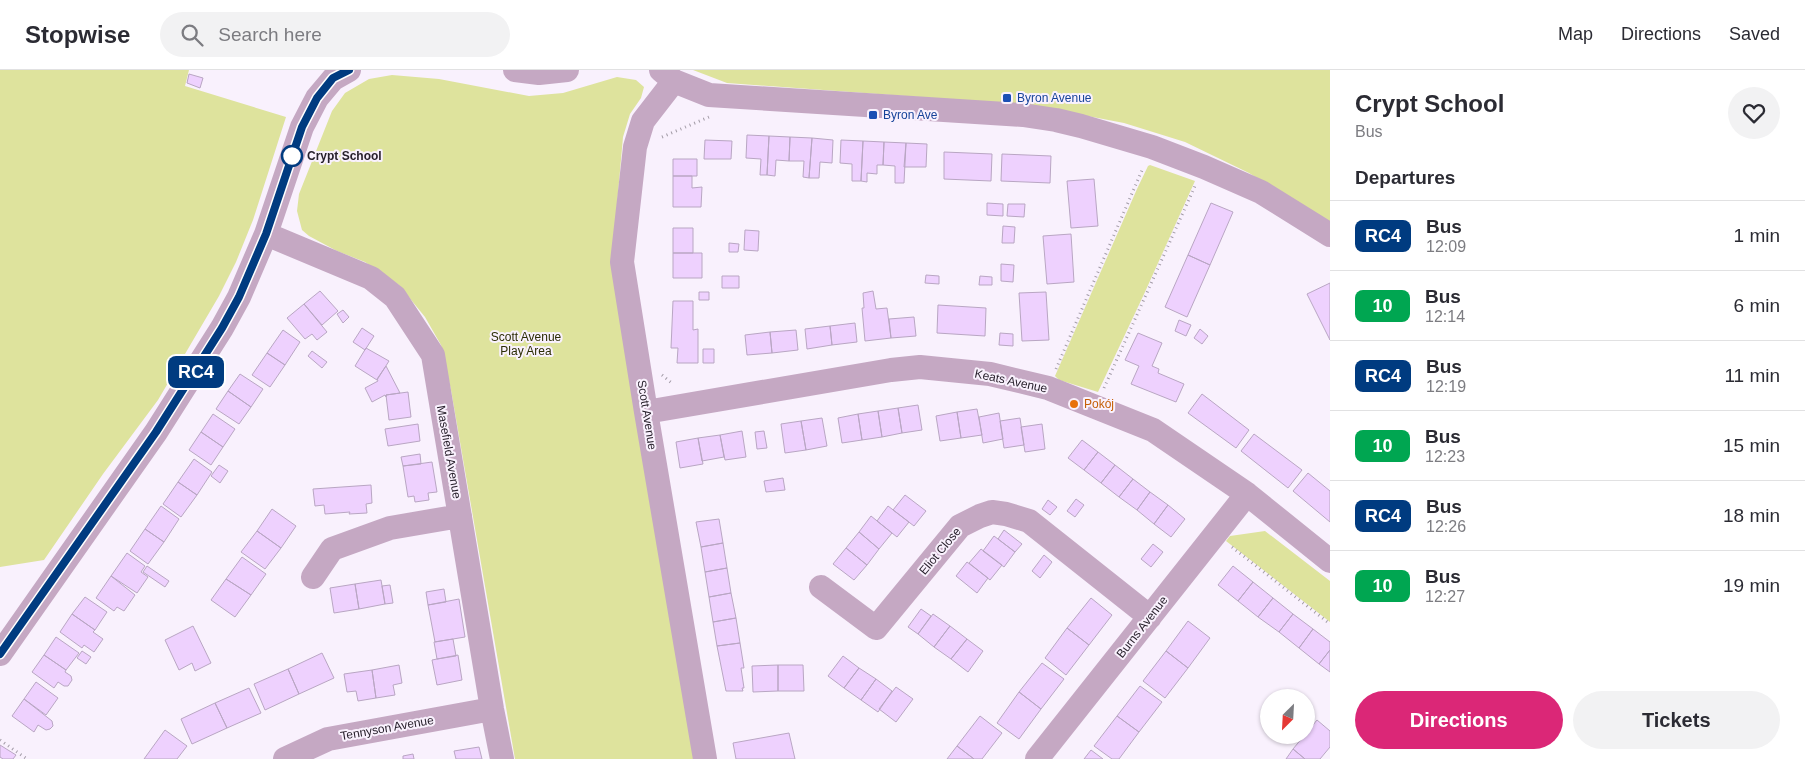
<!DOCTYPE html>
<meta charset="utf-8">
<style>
:root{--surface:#fff;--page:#f2f2f3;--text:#2b2b33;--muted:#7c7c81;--line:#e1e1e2;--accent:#db2777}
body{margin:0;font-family:Arial,sans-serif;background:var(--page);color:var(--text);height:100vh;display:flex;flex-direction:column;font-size:19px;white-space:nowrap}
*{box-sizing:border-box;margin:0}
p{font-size:16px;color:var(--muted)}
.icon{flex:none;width:28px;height:28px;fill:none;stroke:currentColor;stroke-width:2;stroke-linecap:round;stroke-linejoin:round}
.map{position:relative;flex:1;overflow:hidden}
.sheet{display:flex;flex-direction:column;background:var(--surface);width:475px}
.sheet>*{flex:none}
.badge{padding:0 10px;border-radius:8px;font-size:18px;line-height:32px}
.needle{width:32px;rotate:204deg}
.tools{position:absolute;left:1260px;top:619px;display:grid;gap:10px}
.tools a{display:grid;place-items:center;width:55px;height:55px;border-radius:50%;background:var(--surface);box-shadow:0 1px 4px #0004;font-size:25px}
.map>.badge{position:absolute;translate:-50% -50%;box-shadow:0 0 0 2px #fff}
h2{padding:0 25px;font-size:19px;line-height:45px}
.round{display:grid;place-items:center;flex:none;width:52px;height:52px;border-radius:26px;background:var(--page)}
.summary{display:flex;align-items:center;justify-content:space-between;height:85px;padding:0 25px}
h1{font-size:24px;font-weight:600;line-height:38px}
.action{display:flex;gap:10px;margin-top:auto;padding:10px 25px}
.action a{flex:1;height:58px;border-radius:30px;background:var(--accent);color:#fff;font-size:20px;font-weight:600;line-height:58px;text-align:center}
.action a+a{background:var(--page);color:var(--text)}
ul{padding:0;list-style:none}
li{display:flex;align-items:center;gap:15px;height:70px;padding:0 25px;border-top:1px solid var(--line)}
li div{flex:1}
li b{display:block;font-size:19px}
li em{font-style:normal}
li .badge{min-width:55px;font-weight:700;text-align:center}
header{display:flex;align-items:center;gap:30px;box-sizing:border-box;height:70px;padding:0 25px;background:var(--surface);border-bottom:1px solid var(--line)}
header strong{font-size:24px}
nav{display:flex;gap:28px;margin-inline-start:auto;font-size:18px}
.search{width:350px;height:45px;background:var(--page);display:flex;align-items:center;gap:12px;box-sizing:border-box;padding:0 18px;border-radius:28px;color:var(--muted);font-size:19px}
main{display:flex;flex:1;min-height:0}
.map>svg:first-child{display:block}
.green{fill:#dee39d}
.building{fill:#eed1fe;stroke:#b9a6c3}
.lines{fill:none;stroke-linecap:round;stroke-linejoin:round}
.path{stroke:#a39ca7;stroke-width:3;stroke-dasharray:1 4;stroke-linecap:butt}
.minor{stroke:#c5a8c3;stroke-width:24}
.line-casing{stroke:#fff;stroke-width:11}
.line{stroke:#003b80;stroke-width:8}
.transit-dot{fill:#1a4fb4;stroke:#f9f1fd;stroke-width:2}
.stop-dot{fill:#fff;stroke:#003b80;stroke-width:2.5}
.food-dot{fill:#e8710a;stroke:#f9f1fd;stroke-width:2}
.labels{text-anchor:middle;stroke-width:4;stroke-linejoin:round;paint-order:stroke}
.transit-label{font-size:12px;fill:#164399;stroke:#f9f1fd;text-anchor:start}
.stop-label{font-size:12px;font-weight:bold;fill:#28212c;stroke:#f9f1fd;text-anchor:start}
.park-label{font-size:12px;fill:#2c2d05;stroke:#f9f1fd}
.street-label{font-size:12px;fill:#28212c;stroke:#f9f1fd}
.food-label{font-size:12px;fill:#c56008;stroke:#f9f1fd;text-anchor:start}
</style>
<header>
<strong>Stopwise</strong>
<div class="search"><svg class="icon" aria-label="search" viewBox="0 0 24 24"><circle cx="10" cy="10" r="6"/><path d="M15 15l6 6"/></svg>Search here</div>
<nav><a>Map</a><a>Directions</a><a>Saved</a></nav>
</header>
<main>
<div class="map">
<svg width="1330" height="689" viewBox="0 0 1330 689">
<rect width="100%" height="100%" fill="#f9f1fd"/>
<path class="green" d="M0,0H189L185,16L286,47L253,150L236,192L219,226L158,330L103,404L44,490L0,497Z
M693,0H1330V153L1249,103L1185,72L1124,53L1030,35L727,13Z
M392,5L439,9L529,26L563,23L617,7L636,10L644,17L641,28L630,44L623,67L612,191L694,689H515L451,320L441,275L425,247L399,215L365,192L337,181L309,166L302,160L297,141L299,124L332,41L345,23L369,9Z
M1150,95L1195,111L1145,222L1098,322L1059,310L1055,306L1137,119L1148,96Z
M1265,461L1330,511V552L1226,471L1230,466Z"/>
<path class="building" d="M189,4L203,8L200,18L187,13Z
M747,65L769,66L767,105H760L761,89L746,88Z
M769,66L790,67L789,91L776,90L775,106L767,105Z
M790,67L812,68L809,108L803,107L804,91H789Z
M812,68L833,70L832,93L820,92L819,108H809Z
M705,70L732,71L731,89H704Z
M841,70L863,71L861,111H852V94L840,93Z
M863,71L884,72L883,95H877V104L867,103V112L861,111Z
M884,72L906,73L904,113H895V96L883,95Z
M906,73L927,74L926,97H904Z
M944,82L992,84L991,111L944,109Z
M1002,84L1051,86L1050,113L1001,111Z
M673,89H697V106H673Z
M673,106H692V118L702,117L701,137H673Z
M1094,109L1098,156L1071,158L1067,111Z
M987,133L1003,134V146L987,145Z
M1211,133L1233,142L1210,195L1188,185Z
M1008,134H1025L1024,147L1007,146Z
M1003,156L1015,157L1014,173H1002Z
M673,158H693V183H673Z
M745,160L759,161L758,181L744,180Z
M1071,164L1074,212L1047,214L1043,166Z
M729,173L739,174L738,182H729Z
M673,183H702V208H673Z
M1188,185L1210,195L1187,247L1165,237Z
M1001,194L1014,195L1013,212L1001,211Z
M926,205L939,206V214L925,213Z
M722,206H739V218H722Z
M980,206L992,207V215H979Z
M1330,213V270L1307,224Z
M320,221L338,241L322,255L304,234Z
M873,221L876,239L887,238L891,268L865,271L862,238H864L863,223Z
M699,222H709V230H699Z
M1046,222L1049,270L1022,271L1019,223Z
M673,231H693V260L698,259V293H677L678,278H671Z
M304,234L327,262L317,270L312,264L305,269L287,248Z
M938,235L986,238L985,266L937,263Z
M343,240L349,247L343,253L337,244Z
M914,247L916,266L891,268L889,249Z
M1179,250L1191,255L1186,266L1175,261Z
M855,253L857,272L832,275L830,256Z
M830,256L832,275L807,279L805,259Z
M362,258L374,266L365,280L353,272Z
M1200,259L1208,266L1202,274L1194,268Z
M283,260L300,272L285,295L267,283Z
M796,260L798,280L772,283L770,262Z
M770,262L772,283L747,285L745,265Z
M1000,263L1013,264V276L999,275Z
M1138,263L1162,273L1152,296L1159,299L1158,303L1184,314L1176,332L1131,314L1139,296L1125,290Z
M366,278L389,291L377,310L355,296Z
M703,279H714V293H703Z
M312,281L327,292L322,298L308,286Z
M267,283L285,295L270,317L252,305Z
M386,296L400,323L386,325V327L385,325L372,332L365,318L378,311L377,309Z
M240,304L263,319L251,337L228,321Z
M228,321L251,337L239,354L216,339Z
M408,322L411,347L389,350L386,325Z
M1202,324L1249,360L1236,378L1188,343Z
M918,335L922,360L902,363L898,338Z
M898,338L902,363L882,367L878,341Z
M977,339L982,365L961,368L957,342Z
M878,341L882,367L862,370L858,344Z
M957,342L961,368L940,371L936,346Z
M999,343L1003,369L983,373L979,347Z
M213,344L235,359L223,377L201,362Z
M858,344L862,370L842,373L838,348Z
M822,348L827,376L806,380L801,351Z
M1020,348L1024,375L1004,378L1000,351Z
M801,351L806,380L785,383L781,354Z
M418,354L420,371L388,376L385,359Z
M1042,354L1045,379L1025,382L1021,357Z
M742,361L746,387L725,390L720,365Z
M764,361L767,378L757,379L755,362Z
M201,362L223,377L211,395L189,380Z
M1254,364L1302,400L1288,418L1241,381Z
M720,365L724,387L702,391L698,368Z
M698,368L703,394L680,398L676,372Z
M1082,370L1098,382L1084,400L1068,388Z
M1098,382L1115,395L1101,413L1084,400Z
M420,384L421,394L403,396L401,387Z
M194,389L212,402L197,425L178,412Z
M432,392L437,422L428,423L429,430L415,432L414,426L408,427L403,396Z
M219,395L228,401L220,413L211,406Z
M1115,395L1133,409L1119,427L1101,413Z
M1308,403L1330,421V452L1293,421Z
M783,408L785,420L766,422L764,411Z
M1133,409L1150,422L1137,440L1119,427Z
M178,412L197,425L181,447L163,434Z
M371,415L372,433L366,434L367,443L349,444L350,442L325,444L324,435L315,436L313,419Z
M1150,422L1168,435L1154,454L1137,440Z
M905,425L926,441L914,456L893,440Z
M1076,429L1084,435L1075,447L1067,441Z
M1048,430L1057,437L1050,445L1042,439Z
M1168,435L1185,449L1171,467L1154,454Z
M161,436L179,449L164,472L145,459Z
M888,436L909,452L897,467L877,451Z
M272,439L296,456L281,478L257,461Z
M871,446L892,463L879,479L859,462Z
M719,449L723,473L701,477L696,452Z
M145,459L164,472L148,494L130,481Z
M1004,460L1022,474L1015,482L998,469Z
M257,461L281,478L265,499L241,482Z
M859,462L879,479L867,495L846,478Z
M994,466L1015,482L1004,497L983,481Z
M723,473L727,498L705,502L701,477Z
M1153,474L1163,482L1151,497L1141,489Z
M846,478L867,495L854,510L833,494Z
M981,479L1002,495L990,510L969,493Z
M127,483L145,496L141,502L148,507L137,523L111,506Z
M1044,485L1052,492L1040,508L1032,501Z
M242,487L266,504L251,525L226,509Z
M967,492L988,508L977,523L956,506Z
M147,496L169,511L165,517L143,502Z
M1233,496L1253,512L1238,531L1218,515Z
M727,498L731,523L709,527L705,502Z
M111,506L135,525L124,541L117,537L114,541L96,528Z
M226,509L251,525L235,547L211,530Z
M381,510L385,534L359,539L355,514Z
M1253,512L1273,528L1258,547L1238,531Z
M355,514L359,539L334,543L330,518Z
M390,515L393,533L385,534L382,516Z
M444,519L446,532L428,535L426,522Z
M731,523L736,548L713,552L709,527Z
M85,527L107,542L95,560L72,544Z
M1091,528L1112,545L1089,575L1067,558Z
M1273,528L1293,544L1279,562L1258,547Z
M459,529L465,567L435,572L428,535Z
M921,539L931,546L918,564L908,557Z
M72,544L95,560L93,562L103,569L94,582L84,575L82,578L60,562Z
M933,544L950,556L934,577L918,564Z
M1293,544L1313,559L1299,578L1279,562Z
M736,548L740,573L717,576L713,552Z
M1188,551L1210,568L1188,598L1166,581Z
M193,556L211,593L195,601L192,593L179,600L165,570Z
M950,556L967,569L951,589L934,577Z
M1067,558L1089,575L1066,605L1045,588Z
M1313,559L1330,572V580L1319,594L1299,578Z
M56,567L79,583L66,600L44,585Z
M453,569L456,586L437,589L434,572Z
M967,569L983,581L968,602L951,589Z
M740,573L744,598H741L744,618H742L743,621H726L717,576Z
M1330,580V602L1319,594Z
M82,581L91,587L86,594L77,588Z
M1166,581L1188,598L1165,628L1143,611Z
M322,583L334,608L299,624L288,599Z
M44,585L66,600L65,602L71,606L72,610L68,616H64L58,612L54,618L32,602Z
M458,585L462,610L437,615L432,590Z
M843,586L859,598L844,618L828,606Z
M1042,593L1064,609L1041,639L1019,622Z
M399,595L402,613L393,615L395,625L376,628L372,600Z
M778,595V621L753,622L752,596Z
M778,595H803L804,621H778Z
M859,598L876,609L861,630L844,618Z
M288,599L299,624L265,640L254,614Z
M372,600L376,628L358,631L356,621L347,622L344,604Z
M876,609L892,621L878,642L861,630Z
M36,612L58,628L46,645L24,629Z
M1140,616L1162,632L1139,662L1117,646Z
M896,617L913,629L896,652L879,639Z
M249,618L261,643L227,658L215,633Z
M1019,622L1041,639L1019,669L997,653Z
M24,629L52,651L53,656L50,659L46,660L38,655L34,662L12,646Z
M215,633L227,658L192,674L181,649Z
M980,646L1002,663L982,689H974L957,676Z
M1117,646L1139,662L1119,689H1112L1094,676Z
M1317,650L1330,661V677L1320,689H1305L1293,679Z
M165,660L187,676L177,689H144Z
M789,663L795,689H736L733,673Z
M0,675L16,685L13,689H3L0,687Z
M957,676L974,689H947Z
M479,677L482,689H456L454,681Z
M1293,679L1305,689H1286Z
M1091,680L1103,689H1084Z
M413,684L414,689H403V686Z"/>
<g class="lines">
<path class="path" d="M662,67L709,47
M1056,299L1143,98
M662,305L673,314
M1104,318L1195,116
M1232,477L1330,554
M0,670L27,689"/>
<path class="minor" d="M515,0L539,3L567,0
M661,0L674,11L709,25L1023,45L1056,50L1081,56L1152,77L1204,97L1261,122L1330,165
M674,11L643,51L635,77L622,192L646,342L705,689
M266,164L371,208L395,227L433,285L492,639L502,689
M646,342L891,300L920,297L990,304L1048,318L1153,360L1247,424L1330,491
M313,507L332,479L390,458L460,446
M821,517L876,558L960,456L980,446L992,442L1006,444L1029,451L1150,547
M0,584L156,362L222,258L239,227L266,164L302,57L317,28L333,9L349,0
M285,689L328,669L492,639
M1037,689L1247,424"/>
</g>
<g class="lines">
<g class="line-casing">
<path id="line" d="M0,584L156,362L222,258L239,227L266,164L302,57L317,28L333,8L349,0"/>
</g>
<use href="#line" class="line"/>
</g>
<g class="transit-dot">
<rect x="1002" y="23" width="10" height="10" rx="2.5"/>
<rect x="868" y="40" width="10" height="10" rx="2.5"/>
</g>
<circle class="stop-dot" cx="292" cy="86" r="10"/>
<circle class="food-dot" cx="1074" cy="334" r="5"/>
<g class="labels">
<g class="transit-label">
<text x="1017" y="32">Byron Avenue</text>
<text x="883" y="49">Byron Ave</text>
</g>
<g class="stop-label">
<text x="307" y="90">Crypt School</text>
</g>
<g class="park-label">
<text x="526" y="271">Scott Avenue<tspan x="526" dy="14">Play Area</tspan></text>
</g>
<g class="street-label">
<text transform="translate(1011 311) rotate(12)" y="4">Keats Avenue</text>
<text transform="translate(647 345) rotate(81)" y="4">Scott Avenue</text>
<text transform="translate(449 382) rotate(80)" y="4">Masefield Avenue</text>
<text transform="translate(940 481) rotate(-50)" y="4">Eliot Close</text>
<text transform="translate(1142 557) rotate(-52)" y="4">Burns Avenue</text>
<text transform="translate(387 658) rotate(-10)" y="4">Tennyson Avenue</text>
</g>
<g class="food-label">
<text x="1084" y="338">Pokój</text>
</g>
</g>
</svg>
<div class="tools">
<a><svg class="needle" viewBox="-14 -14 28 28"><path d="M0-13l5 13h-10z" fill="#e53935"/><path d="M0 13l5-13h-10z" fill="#7c7c81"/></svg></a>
</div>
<b class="badge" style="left:196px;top:302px;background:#003b80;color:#fff">RC4</b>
</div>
<section class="sheet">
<div class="summary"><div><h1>Crypt School</h1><p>Bus</p></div><a class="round"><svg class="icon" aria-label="heart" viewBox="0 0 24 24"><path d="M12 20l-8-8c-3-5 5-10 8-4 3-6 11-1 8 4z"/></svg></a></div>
<h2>Departures</h2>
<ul>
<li><span class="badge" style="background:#003b80;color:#fff">RC4</span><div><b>Bus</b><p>12:09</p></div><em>1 min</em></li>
<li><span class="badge" style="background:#00a651;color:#fff">10</span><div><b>Bus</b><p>12:14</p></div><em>6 min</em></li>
<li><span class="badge" style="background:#003b80;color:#fff">RC4</span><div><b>Bus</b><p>12:19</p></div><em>11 min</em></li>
<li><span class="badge" style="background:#00a651;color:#fff">10</span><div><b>Bus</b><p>12:23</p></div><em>15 min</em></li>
<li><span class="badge" style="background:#003b80;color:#fff">RC4</span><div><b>Bus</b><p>12:26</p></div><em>18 min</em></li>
<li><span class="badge" style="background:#00a651;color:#fff">10</span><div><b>Bus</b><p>12:27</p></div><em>19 min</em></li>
</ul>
<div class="action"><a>Directions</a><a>Tickets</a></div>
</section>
</main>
